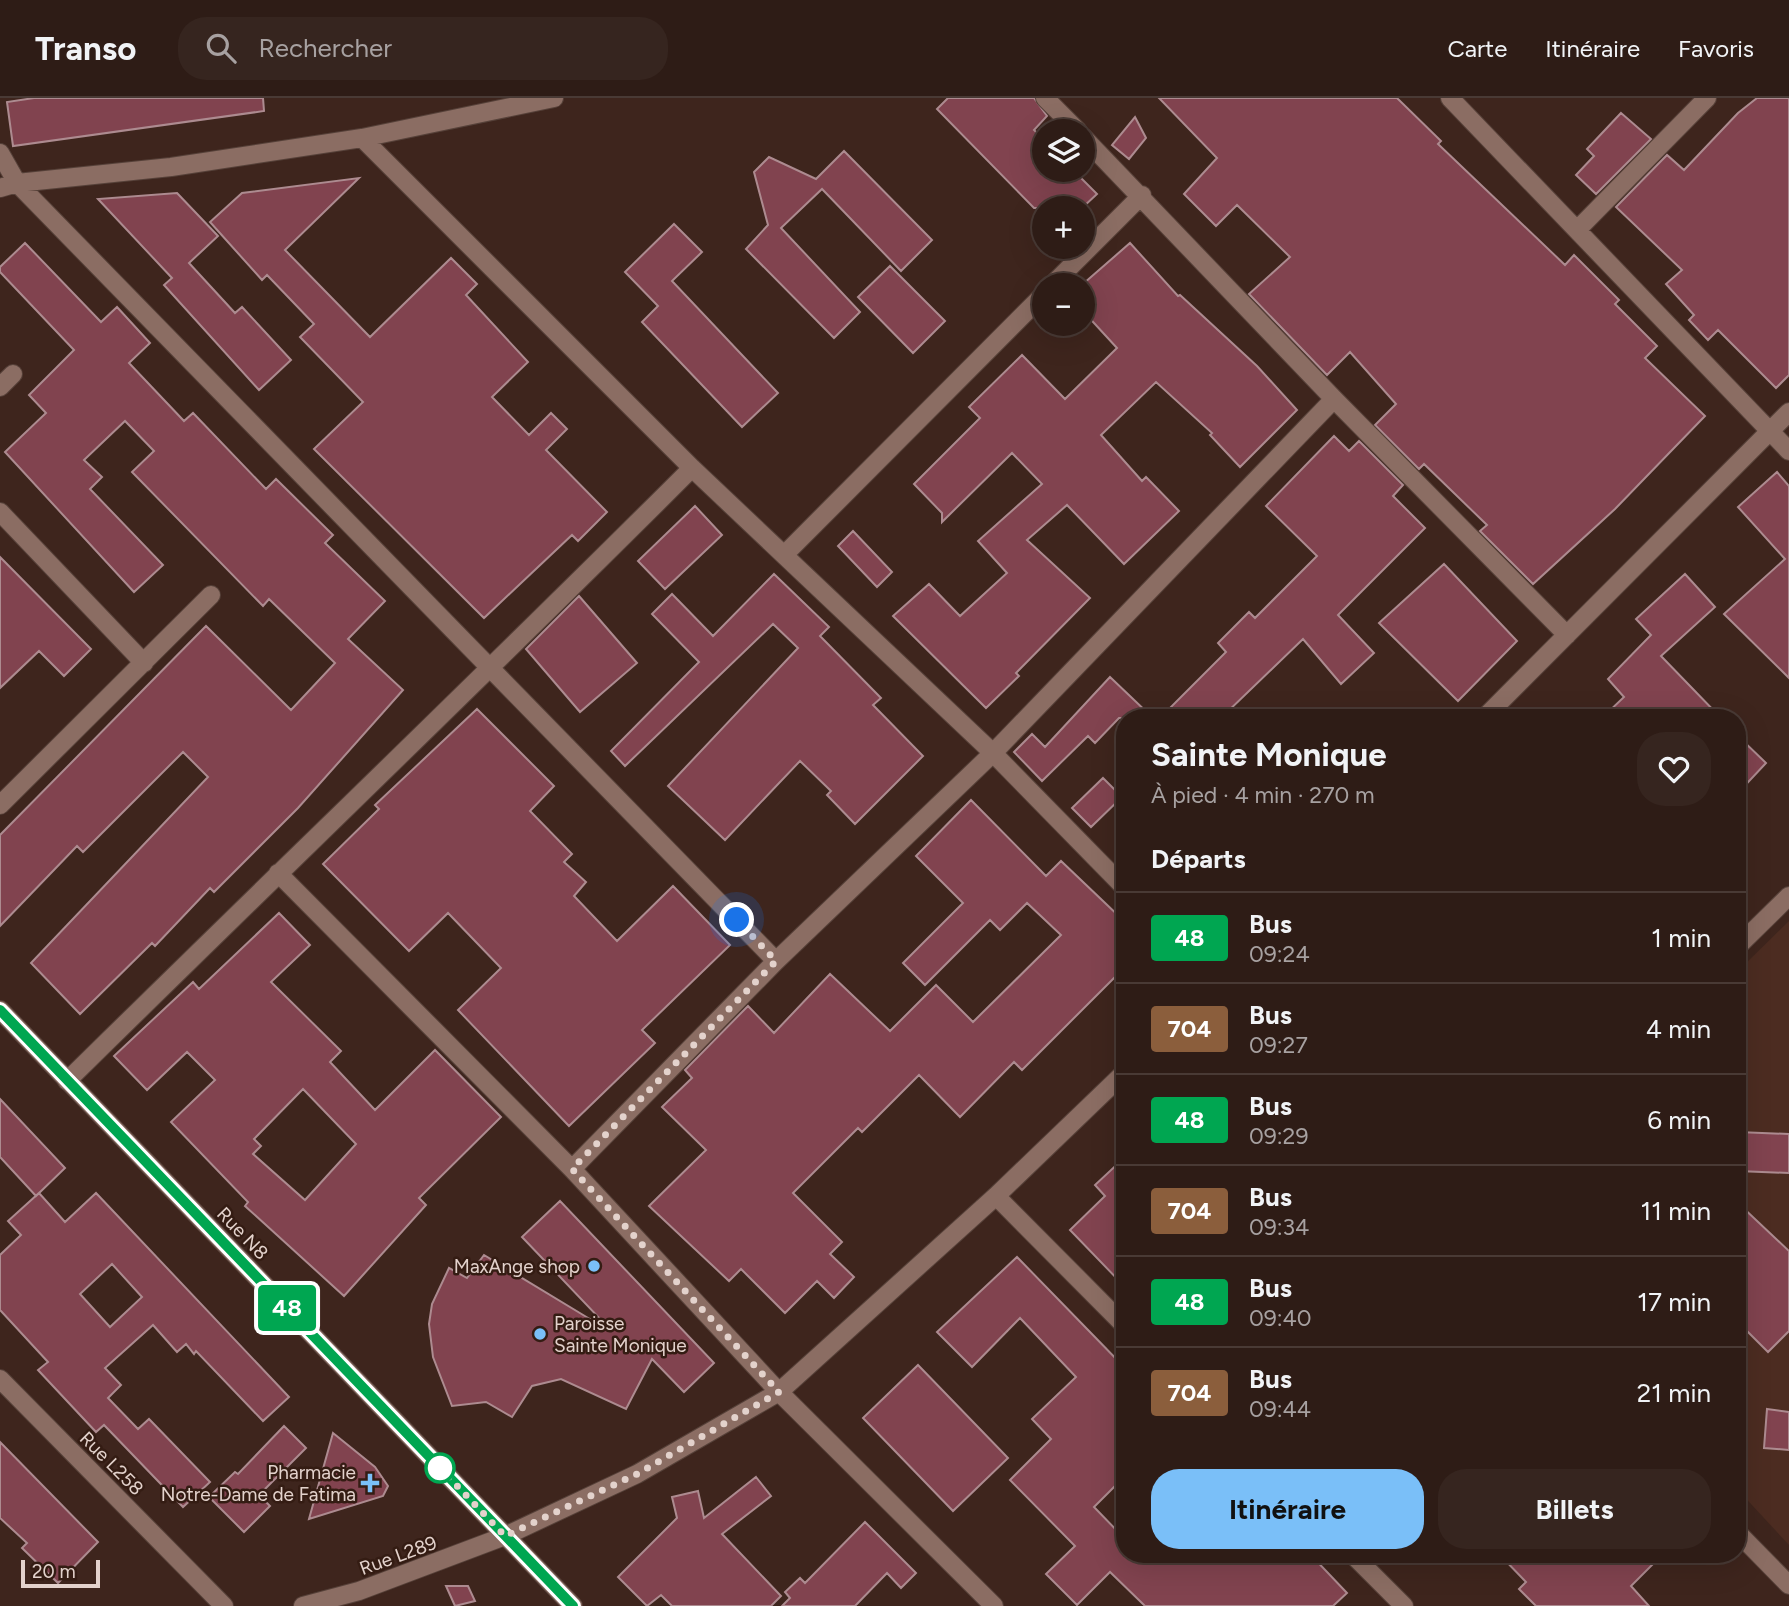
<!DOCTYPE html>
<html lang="fr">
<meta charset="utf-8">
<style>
:root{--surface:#2e1c16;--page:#36251f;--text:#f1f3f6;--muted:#a7a1a1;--line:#493a35;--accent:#7abff8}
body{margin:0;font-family:Figtree,sans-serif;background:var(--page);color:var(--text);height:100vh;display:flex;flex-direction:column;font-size:26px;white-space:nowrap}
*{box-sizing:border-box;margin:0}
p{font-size:23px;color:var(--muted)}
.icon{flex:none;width:38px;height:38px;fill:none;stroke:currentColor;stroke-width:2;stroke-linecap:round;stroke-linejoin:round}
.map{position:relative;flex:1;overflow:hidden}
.sheet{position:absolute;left:1116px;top:611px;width:630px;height:854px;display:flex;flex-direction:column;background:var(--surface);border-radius:28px;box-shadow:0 7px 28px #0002,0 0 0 2px var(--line)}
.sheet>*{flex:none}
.badge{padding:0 14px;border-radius:5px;font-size:24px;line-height:46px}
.fabs{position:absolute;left:1032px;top:21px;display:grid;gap:14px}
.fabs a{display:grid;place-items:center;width:63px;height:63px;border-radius:50%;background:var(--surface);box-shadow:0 7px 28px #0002,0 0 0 2px var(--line);font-size:35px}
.scale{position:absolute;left:21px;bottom:18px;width:79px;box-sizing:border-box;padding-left:7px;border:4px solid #e3d2cc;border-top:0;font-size:19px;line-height:24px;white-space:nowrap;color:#e3d2cc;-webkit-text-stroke:5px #341c13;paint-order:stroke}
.you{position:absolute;width:35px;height:35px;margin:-18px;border:5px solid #fff;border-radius:50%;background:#1a73e8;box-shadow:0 0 0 10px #1a73e833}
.map>.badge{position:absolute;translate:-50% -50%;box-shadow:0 0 0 4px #fff}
h2{padding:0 35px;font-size:26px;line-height:63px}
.round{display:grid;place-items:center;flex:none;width:74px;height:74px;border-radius:28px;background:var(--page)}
.head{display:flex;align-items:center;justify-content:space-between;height:119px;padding:0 35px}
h1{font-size:33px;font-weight:700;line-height:52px}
.button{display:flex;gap:14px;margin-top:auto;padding:14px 35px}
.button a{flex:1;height:80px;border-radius:28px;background:var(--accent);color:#111;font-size:28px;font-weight:700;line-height:80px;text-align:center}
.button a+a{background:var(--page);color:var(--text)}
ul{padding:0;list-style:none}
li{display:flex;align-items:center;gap:21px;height:91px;padding:0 35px;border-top:2px solid var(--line)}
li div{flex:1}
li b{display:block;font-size:26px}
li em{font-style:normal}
li .badge{min-width:77px;font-weight:700;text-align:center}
header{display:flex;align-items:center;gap:42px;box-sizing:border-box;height:98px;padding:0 35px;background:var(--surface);border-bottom:2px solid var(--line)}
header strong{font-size:33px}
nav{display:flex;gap:38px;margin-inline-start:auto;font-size:24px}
.search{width:490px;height:63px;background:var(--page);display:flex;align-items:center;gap:18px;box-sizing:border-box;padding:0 24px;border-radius:28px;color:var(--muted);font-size:26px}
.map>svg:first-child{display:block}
.built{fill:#4c2c21}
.building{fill:#81434f;stroke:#ad8b90;stroke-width:2;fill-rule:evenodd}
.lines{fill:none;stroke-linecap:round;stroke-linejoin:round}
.minor-casing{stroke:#564139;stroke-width:20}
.tertiary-casing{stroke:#564139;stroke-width:20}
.minor{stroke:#8b6d63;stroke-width:18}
.tertiary{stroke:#8b6d63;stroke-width:18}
.line-casing{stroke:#fff;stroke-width:16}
.line{stroke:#00a651;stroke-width:10}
.walk{stroke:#e3d2cc;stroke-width:7;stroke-dasharray:0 12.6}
.poi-dot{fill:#7abff8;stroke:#341c13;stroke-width:2.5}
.stop-dot{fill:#fff;stroke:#00a651;stroke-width:3.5}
.labels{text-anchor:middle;stroke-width:5;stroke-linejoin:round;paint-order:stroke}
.street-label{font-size:19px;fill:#e3d2cc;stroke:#341c13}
.poi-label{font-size:19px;fill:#e3d2cc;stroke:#341c13;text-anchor:end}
</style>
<header>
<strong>Transo</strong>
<div class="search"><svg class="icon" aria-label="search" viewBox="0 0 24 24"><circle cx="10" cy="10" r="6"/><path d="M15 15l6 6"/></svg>Rechercher</div>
<nav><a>Carte</a><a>Itinéraire</a><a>Favoris</a></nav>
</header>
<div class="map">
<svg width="1789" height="1508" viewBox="0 0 1789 1508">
<rect width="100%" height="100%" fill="#3e251d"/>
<path class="built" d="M1789,823V1447L1738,1392V873Z"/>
<path class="building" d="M34,0H263L264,13L13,48L7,4Z
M948,0H1034L1047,18L1034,32L1045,43V72H1073L1097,96L1082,110H1034L937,11Z
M1159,0H1397L1441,43L1438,46L1565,167L1574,157L1619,202L1615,206L1657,248L1645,260L1705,318L1615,411L1533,486L1480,433L1487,427L1424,366L1419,371L1375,327L1396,306L1350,254L1327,277L1249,196L1290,159L1237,107L1216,128L1184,96L1217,60Z
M1757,0H1789V277L1776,290L1718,232L1708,242L1689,222L1694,217L1666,186L1682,172L1616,109L1667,57L1684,72L1738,15Z
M1621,15L1651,41L1596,96L1576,77L1594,58L1587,51Z
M1135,19L1146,40L1129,61L1112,47Z
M844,53L932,142L901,173L822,91L781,130L860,214L834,240L746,151L768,127L754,74L769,59L816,81Z
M359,80L285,152L370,239L451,160L477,186L466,197L528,264L492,299L529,337L551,315L567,331L546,352L607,414L578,443L572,437L484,520L314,351L363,304L300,239L314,226L267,177L262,182L210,124L242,95Z
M177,95L218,138L189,165L235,215L242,209L291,262L259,292L164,187L172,180L98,101Z
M674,126L702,154L672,183L778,295L742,329L642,224L658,208L625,174Z
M25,145L101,224L117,209L150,245L129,265L184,323L193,315L266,391L276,381L333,437L325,445L385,503L348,541L403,592L298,710L214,794L210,790L155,848L152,845L80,916L31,865L208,679L183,654L83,754L77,748L0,828V737L206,528L291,612L335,565L269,501L263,508L132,374L154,353L125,323L84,362L102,379L90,391L163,467L134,494L5,354L46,315L29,297L74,252L0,174V169Z
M1130,145L1178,198L1180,197L1257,268L1297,312L1240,369L1210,337L1212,335L1156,284L1101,337L1142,383L1146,379L1179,413L1124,466L1067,407L1027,442L1090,500L1016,575L1019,578L986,610L893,518L929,486L960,518L1007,475L978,443L1042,386L1012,355L942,424V415L914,386L980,320L969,309L1022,257L1065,301L1117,250L1083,213V186Z
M890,168L945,223L913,255L858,199Z
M1334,338L1349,353L1359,343L1403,387L1393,398L1425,430L1338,517L1374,555L1341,586L1303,541L1221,620H1160L1226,554L1218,545L1249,514L1255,520L1317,458L1266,408Z
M1777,374L1789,388V580L1724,516L1785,461L1738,409Z
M695,408L722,437L665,491L638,463Z
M853,433L892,474L877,489L838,448Z
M0,459L91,551L64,578L39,553L0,590Z
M1444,466L1517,543L1458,603L1379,525Z
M774,476L829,529L820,538L881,600L873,607L923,658L855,726L827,697L831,693L800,663L725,742L668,688L798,550L773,526L625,668L611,653L699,564L652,516L672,496L713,538Z
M1685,476L1715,509L1661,558L1721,620H1602L1624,599L1608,581L1651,537L1636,521Z
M579,498L637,565L580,614L526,551Z
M1110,579L1153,620H1119L1095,645L1088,638L1042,683L1014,654L1032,636L1045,649Z
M477,611L554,688L530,713L572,756L564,764L586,784L574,798L617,843L673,788L730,847L642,932L655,945L569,1028L458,912L501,870L448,815L409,853L323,766L379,711L375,707Z
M1738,638L1766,665L1738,695Z
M1103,680L1122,699L1091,729L1072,710Z
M971,702L1046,778L1061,763L1125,824V869L1022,972L1014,964L960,1019L919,977L862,1034L858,1030L793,1095L842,1144L830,1156L854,1179L834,1200L817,1183L785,1215L741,1171L729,1183L649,1108L706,1052L662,1009L692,980L685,972L748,908L774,935L830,876L890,933L936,887L973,924L1061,837L1027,805L1000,832L990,822L925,887L903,865L963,805L916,758Z
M279,815L310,847L271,884L341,953L330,964L375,1012L435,952L501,1019L419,1100L426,1107L344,1198L245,1108L248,1104L171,1024L215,982L187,954L147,992L114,958L193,884L199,891ZM303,991L356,1046L305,1102L253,1056L261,1048L254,1041Z
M0,1001L65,1070L36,1098L0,1059Z
M1738,1034L1789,1036V1075L1738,1073Z
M1125,1059V1189L1070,1132L1105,1098L1095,1087Z
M39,1095L65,1124L96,1095L289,1299L263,1323L196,1253L194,1256L186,1246L177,1254L153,1227L105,1270L121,1287L108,1300L138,1331L149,1321L210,1384L183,1409L104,1327L96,1334L38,1272L48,1264L0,1212V1157L21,1137L8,1123ZM112,1166L142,1199L110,1229L80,1196Z
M560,1103L714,1265L684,1294L652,1261L626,1311L561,1281L532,1288L512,1319L486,1304L452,1308L433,1259L429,1226L432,1206L449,1170L467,1180L484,1157L603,1229L605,1226L522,1139Z
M1738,1105L1789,1153V1233L1768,1254L1738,1224Z
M1017,1159L1125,1270V1378L1094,1409L1125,1441V1456H1310L1347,1495L1333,1508H1145L1110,1474L1077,1507L1046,1476L1075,1448L1010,1382L1051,1341L1032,1321L1076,1279L1020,1220L972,1269L937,1234Z
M918,1267L1008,1360L953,1413L863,1320Z
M1767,1311L1789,1314V1352L1764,1350Z
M284,1328L306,1350L259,1397L270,1408L244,1434L209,1399L235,1374L238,1376Z
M333,1335L375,1369L388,1388L383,1398L309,1421Z
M0,1344L98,1444L58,1485L22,1450L27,1445L0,1420Z
M756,1379L771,1398L722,1436L781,1498L771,1508H672L661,1497L647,1508L618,1479L677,1420L672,1399L698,1393L704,1420Z
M865,1424L916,1475L901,1490L887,1475L855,1508H782L790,1500L785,1494L800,1480L805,1485Z
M1499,1456H1663L1631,1488L1649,1508H1536L1519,1491L1526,1484Z
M446,1488H468L475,1503L455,1508Z"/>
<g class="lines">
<g class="minor-casing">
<path id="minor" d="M1045,0L1078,33
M1450,0L1789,353
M1083,39L1334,301L1567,537
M362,40L692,370L993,655L1125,790
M0,55L17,85L776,863
M0,90L17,85L171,69L362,40L554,0
M1578,131L1707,0
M1052,187L1142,97
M0,289L13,276
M0,414L144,565
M785,456L1045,195
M1484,620L1789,314
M0,707L211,497
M278,775L572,1071L779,1294L994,1508
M1738,848L1789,798
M67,983C275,778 486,576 692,370
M572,1071L776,863L993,655L1334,301
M996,1098L1125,1228
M0,1281L224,1508
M1738,1435L1789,1487
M1352,1456L1404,1508
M303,1508L359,1493L505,1438L637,1376L779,1294L996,1098L1125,974"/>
</g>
<g class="tertiary-casing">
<path id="tertiary" d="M0,912L573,1508"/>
</g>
<use href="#minor" class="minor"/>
<use href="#tertiary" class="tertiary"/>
</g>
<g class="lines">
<g class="line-casing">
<path id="line" d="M0,912L573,1508"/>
</g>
<use href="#line" class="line"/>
<path class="walk" d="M440,1370L505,1438L637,1376L779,1294L572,1071L776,863L737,822"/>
</g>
<g class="poi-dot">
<circle cx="594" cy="1168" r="7"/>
<circle cx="540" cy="1236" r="7"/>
<path d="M366.5 1374.5h7v7h7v7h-7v7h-7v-7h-7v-7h7z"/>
</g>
<circle class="stop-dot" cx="440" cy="1370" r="14"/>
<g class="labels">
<g class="street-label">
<text transform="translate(243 1135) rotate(46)" y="7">Rue N8</text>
<text transform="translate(112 1365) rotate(45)" y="7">Rue L258</text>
<text transform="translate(398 1457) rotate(-20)" y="7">Rue L289</text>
</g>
<g class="poi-label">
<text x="580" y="1175">MaxAnge shop</text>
<text x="554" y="1232" text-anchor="start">Paroisse<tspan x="554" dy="22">Sainte Monique</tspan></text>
<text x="356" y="1381">Pharmacie<tspan x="356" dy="22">Notre-Dame de Fatima</tspan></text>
</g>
</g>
</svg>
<div class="fabs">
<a><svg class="icon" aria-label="layers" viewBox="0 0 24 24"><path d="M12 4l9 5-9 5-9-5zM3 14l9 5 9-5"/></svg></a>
<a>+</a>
<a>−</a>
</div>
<div class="scale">20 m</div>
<div class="you" style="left:737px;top:822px"></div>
<b class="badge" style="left:287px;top:1210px;background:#00a651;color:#fff">48</b>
<section class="sheet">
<div class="head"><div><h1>Sainte Monique</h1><p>À pied · 4 min · 270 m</p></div><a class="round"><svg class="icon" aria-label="heart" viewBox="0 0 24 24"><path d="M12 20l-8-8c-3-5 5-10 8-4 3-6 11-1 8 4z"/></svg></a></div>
<h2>Départs</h2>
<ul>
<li><span class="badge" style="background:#00a651;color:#fff">48</span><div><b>Bus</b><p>09:24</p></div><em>1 min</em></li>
<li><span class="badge" style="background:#8b5e3c;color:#fff">704</span><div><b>Bus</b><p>09:27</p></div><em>4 min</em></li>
<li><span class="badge" style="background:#00a651;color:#fff">48</span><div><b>Bus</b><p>09:29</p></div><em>6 min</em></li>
<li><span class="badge" style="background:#8b5e3c;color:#fff">704</span><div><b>Bus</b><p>09:34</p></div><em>11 min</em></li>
<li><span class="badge" style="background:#00a651;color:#fff">48</span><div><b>Bus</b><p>09:40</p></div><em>17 min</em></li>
<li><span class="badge" style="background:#8b5e3c;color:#fff">704</span><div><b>Bus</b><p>09:44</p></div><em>21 min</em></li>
</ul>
<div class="button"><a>Itinéraire</a><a>Billets</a></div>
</section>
</div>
